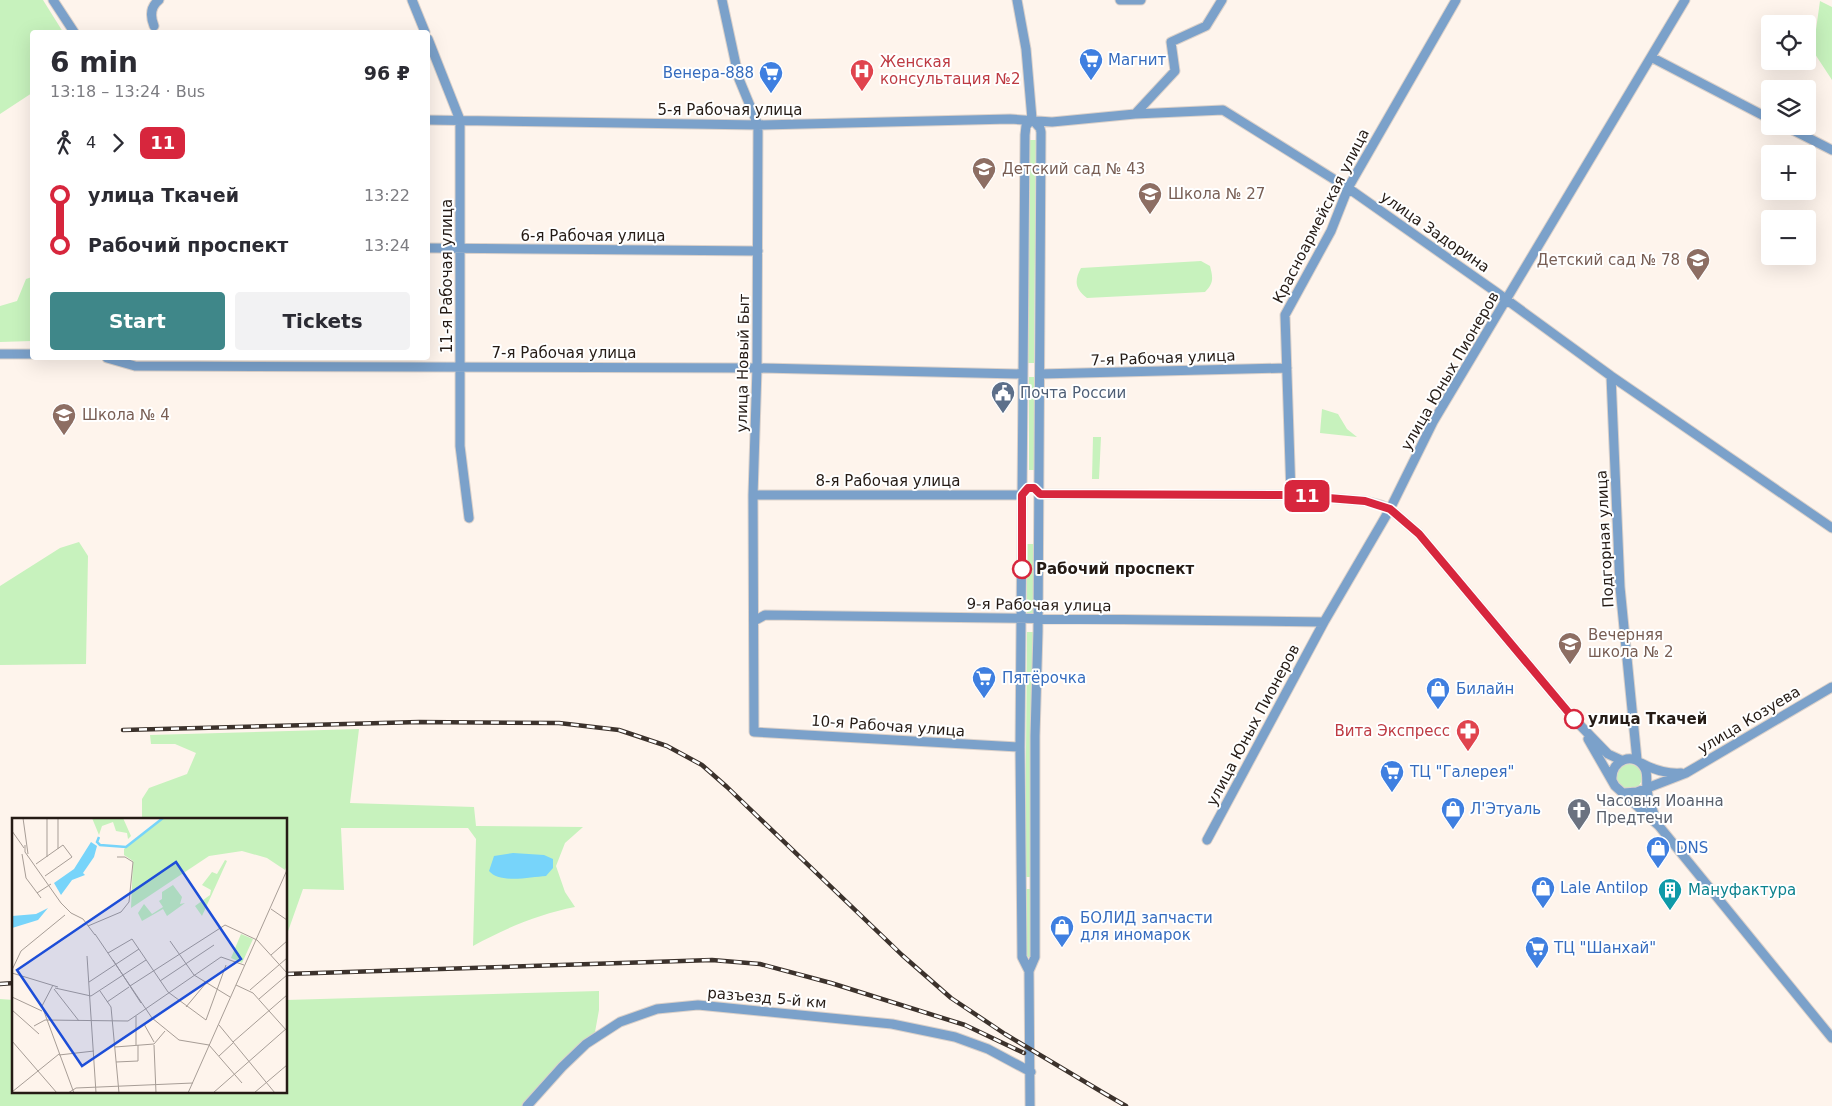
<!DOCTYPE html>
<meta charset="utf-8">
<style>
:root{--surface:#fff;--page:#f2f2f3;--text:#2b2b33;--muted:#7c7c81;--accent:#3f8789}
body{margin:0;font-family:"DejaVu Sans",sans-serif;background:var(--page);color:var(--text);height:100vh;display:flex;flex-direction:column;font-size:19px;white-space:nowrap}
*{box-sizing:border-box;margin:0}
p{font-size:16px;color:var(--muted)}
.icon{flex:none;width:28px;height:28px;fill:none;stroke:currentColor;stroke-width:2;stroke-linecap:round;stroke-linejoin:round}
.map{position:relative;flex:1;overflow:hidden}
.drawer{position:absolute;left:30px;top:30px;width:400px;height:330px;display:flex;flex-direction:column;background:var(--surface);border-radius:5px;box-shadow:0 5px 20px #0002}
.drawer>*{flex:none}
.badge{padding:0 10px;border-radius:8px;font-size:18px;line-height:32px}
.fabs{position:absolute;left:1761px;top:15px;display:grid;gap:10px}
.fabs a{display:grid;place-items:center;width:55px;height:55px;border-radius:5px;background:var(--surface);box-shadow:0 5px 20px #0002;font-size:25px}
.map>.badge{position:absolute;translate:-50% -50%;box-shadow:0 0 0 2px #fff}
.legs{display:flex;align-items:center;gap:8px;height:55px;padding:0 20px;font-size:16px}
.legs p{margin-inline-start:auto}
.head{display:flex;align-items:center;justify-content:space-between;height:85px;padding:0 20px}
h1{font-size:28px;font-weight:600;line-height:38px}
.cta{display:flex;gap:10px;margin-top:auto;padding:10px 20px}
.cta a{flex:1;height:58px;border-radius:5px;background:var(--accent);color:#fff;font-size:20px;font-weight:600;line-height:58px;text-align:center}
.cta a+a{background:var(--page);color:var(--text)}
ul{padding:0 20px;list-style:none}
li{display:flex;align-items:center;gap:18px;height:50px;font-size:19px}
li i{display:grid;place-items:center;width:8px;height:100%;margin:0 6px;background:currentColor}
li i::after{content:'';width:12px;height:12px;margin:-6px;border:4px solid;border-radius:50%;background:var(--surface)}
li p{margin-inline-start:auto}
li:first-child i{background:linear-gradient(#0000 50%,currentColor 0)}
li:last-child i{background:linear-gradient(currentColor 50%,#0000 0)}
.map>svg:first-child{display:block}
.green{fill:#c7f2bd}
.water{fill:#77d4fa}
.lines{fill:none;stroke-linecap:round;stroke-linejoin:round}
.minor-casing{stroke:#dbd1ca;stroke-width:11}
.minor{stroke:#7ba1ca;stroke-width:9}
.rail-casing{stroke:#3c322c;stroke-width:4.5}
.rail{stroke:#fff;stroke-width:2.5;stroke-dasharray:8;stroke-linecap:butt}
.line-1-casing{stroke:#fff;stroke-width:11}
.line-1{stroke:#d7263d;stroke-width:8}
.stop-1-dot{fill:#fff;stroke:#d7263d;stroke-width:2.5}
.labels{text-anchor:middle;stroke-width:4;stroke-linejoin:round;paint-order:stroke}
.shop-label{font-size:15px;fill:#366cbe;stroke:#fff;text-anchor:start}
.health-label{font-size:15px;fill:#be3a42;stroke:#fff;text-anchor:start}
.street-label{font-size:15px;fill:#251b15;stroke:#fff}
.education-label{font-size:15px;fill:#785e54;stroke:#fff;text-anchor:start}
.service-label{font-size:15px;fill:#4e5e75;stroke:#fff;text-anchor:start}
.stop-label{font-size:15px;font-weight:bold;fill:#251b15;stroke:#fff;text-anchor:start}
.worship-label{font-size:15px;fill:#5b616d;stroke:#fff;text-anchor:start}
.culture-label{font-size:15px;fill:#0d838f;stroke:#fff;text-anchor:start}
.inset-river{fill:none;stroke:#77d4fa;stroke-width:2.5}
.inset-road{fill:none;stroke:#a79d96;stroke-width:1}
.view{fill:#1d4ed8;fill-opacity:0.15;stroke:#1d4ed8;stroke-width:2.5}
.inset-edge{fill:none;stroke:#251b15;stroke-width:2.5}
</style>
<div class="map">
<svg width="1832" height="1106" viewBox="0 0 1832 1106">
<rect width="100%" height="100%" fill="#fef4ec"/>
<path class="green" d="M0,0H43L63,32H32V93L0,114Z
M1820,1L1832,7V80L1813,51Z
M1030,140H1036L1034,363H1028Z
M1201,261L1210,266C1213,278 1214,283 1205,292L1087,298C1075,289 1074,281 1081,268Z
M32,277V341L0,342V306L17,301L26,279Z
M1029,377H1034V470H1029Z
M1322,409L1338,414L1347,429L1357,437L1320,433Z
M1093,437H1101L1099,479H1092Z
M79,542L88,556L86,664L0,665V586L60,548Z
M1027,544H1034L1033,615L1027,614Z
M1027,632H1033L1030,877H1025Z
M359,729L350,803L474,807L476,826L583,827L565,843L556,866L565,892L575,907C539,914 506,928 473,946L476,839L468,828H341L344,890L303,889L286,937V820H142V799L149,788L187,774L196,753L175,744H151L150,735Z
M1616 777a13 13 0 1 1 26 0a13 13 0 1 1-26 0Z
M1025,889H1030V957H1025Z
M599,991V1010L595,1032L523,1106H0V999L14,1000V1092H286V1000Z"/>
<path class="water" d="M513,853L544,855L553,859V868L546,876C530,877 500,884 489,871L494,856Z"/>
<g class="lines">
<g class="minor-casing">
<path id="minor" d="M53,0L74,32
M412,0L425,32
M722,0L739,79L758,125L757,368L753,495L754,732L1020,747
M1017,0L1026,49L1032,119L1040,128L1041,132L1038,631L1035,736V957L1029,971L1030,1106
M1120,0H1141
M154,26C150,16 150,7 159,0
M428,39L460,120V446L469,518
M1651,57L1770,119
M1135,114L1175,71L1171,42L1206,26L1222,0
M428,120L758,125L1010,119L1052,122L1135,114L1223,110L1348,188L1496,292L1611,376L1832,528
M1785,126L1832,150
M428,248L758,251
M0,354H32
M107,358L135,366L757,368L1022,374
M1040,374L1287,368
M1611,376L1620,587L1637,760
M1039,494L1291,495L1365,501L1381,505L1390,509L1419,534L1574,719L1608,754L1621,760
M753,495H1022
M1291,495L1285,315L1331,231L1348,188L1456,0
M754,621L765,615L1324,622
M1588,739L1615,786L1659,826L1832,1038
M1641,763C1654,770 1667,774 1681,773
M1612,780C1610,760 1635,750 1645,769C1648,775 1646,782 1647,789C1648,801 1653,812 1658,823
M1624,793L1637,792L1686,773L1832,687
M1207,840L1324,622L1390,509L1433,422L1685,0
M1029,971L1022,957L1020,747L1025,135L1026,126L1032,119
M527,1106L562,1067L586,1044L620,1022L657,1009L698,1005L892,1024L955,1037L988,1049L1031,1072"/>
</g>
<use href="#minor" class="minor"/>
<g class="rail-casing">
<path id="rail" d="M123,730L419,722L559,723L619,730L667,746L702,765L727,787L902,955L951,998L1005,1034L1107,1095
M286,974L712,960L760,964L831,983L965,1025L1024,1053
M0,984L14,983
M1102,1092L1126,1106"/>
</g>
<use href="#rail" class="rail"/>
</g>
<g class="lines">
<g class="line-1-casing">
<path id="line-1" d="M1022,569V495L1028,488H1034L1040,494L1291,495L1365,501L1390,509L1419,534L1574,719"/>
</g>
<use href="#line-1" class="line-1"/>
</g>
<defs>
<g id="supermarket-pin" transform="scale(1.25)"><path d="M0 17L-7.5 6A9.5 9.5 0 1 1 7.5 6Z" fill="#3f7fe0" stroke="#fff"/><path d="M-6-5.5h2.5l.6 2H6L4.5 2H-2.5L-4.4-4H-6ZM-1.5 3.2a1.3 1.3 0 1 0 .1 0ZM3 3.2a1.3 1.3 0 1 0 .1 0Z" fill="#fff"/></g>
<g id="hospital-pin" transform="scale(1.25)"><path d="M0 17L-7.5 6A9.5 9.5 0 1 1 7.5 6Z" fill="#e0444e" stroke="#fff"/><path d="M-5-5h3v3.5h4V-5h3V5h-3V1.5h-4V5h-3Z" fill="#fff"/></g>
<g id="school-pin" transform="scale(1.25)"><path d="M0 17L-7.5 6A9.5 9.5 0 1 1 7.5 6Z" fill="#8d6e63" stroke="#fff"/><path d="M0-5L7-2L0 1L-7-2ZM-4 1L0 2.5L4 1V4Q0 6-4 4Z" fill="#fff"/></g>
<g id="civic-pin" transform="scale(1.25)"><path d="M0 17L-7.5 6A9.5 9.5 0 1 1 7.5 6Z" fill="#5c6f8a" stroke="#fff"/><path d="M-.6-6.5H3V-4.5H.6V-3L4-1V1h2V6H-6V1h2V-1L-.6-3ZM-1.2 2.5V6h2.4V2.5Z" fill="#fff"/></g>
<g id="shop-pin" transform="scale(1.25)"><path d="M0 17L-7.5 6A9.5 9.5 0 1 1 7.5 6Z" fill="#3f7fe0" stroke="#fff"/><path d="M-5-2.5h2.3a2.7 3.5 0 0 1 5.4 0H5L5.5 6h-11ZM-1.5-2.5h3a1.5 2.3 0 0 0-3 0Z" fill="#fff"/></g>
<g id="pharmacy-pin" transform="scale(1.25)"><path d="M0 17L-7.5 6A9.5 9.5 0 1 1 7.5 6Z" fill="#e0444e" stroke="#fff"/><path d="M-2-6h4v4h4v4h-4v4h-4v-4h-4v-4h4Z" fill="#fff"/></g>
<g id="church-pin" transform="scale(1.25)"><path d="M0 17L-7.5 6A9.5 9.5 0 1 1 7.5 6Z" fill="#6b7280" stroke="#fff"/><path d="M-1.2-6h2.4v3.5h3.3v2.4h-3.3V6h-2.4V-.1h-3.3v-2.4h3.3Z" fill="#fff"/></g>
<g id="building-pin" transform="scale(1.25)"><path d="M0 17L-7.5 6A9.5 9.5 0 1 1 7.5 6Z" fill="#0f9aa8" stroke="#fff"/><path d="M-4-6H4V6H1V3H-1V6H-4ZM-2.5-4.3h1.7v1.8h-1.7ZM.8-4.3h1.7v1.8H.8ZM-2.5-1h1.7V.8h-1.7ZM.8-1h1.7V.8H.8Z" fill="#fff"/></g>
</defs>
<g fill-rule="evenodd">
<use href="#supermarket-pin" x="1091" y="60"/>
<use href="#hospital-pin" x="862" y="71"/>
<use href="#supermarket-pin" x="771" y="73"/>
<use href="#school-pin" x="984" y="169"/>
<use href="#school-pin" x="1150" y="194"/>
<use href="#school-pin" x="1698" y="260"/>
<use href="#civic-pin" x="1003" y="393"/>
<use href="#school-pin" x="64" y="415"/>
<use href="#school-pin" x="1570" y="644"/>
<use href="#supermarket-pin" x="984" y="678"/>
<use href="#shop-pin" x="1438" y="689"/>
<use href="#pharmacy-pin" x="1468" y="731"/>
<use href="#supermarket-pin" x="1392" y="772"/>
<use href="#shop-pin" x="1453" y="809"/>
<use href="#church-pin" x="1579" y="810"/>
<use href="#shop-pin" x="1658" y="848"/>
<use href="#shop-pin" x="1543" y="888"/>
<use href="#building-pin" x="1670" y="890"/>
<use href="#shop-pin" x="1062" y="927"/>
<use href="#supermarket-pin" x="1537" y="948"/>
</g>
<g class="stop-1-dot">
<circle cx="1022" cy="569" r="9"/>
<circle cx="1574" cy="719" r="9"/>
</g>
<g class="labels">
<g class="shop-label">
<text x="1108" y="65">Магнит</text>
<text x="754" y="78" text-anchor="end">Венера-888</text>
<text x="1002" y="683">Пятёрочка</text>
<text x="1456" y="694">Билайн</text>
<text x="1410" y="777">ТЦ "Галерея"</text>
<text x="1470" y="814">Л'Этуаль</text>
<text x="1676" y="853">DNS</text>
<text x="1560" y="893">Lale Antilop</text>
<text x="1080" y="923">БОЛИД запчасти<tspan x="1080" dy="17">для иномарок</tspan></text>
<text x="1554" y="953">ТЦ "Шанхай"</text>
</g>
<g class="health-label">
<text x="880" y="67">Женская<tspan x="880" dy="17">консультация №2</tspan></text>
<text x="1450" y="736" text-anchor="end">Вита Экспресс</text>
</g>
<g class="street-label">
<text x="730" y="115">5-я Рабочая улица</text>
<text transform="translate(1321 216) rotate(-63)" y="5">Красноармейская улица</text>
<text transform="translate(1435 232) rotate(35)" y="5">улица Задорина</text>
<text x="593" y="241">6-я Рабочая улица</text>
<text transform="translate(447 276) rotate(-90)" y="5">11-я Рабочая улица</text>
<text x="564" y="358">7-я Рабочая улица</text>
<text transform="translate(1163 358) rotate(-2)" y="5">7-я Рабочая улица</text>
<text transform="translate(743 363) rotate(-89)" y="5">улица Новый Быт</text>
<text transform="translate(1450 371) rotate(-60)" y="5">улица Юных Пионеров</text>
<text x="888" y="486">8-я Рабочая улица</text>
<text transform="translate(1605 539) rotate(-93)" y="5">Подгорная улица</text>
<text transform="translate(1039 605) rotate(1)" y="5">9-я Рабочая улица</text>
<text transform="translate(1749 720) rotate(-31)" y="5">улица Козуева</text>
<text transform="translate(1253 725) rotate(-62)" y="5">улица Юных Пионеров</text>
<text transform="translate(888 726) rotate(4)" y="5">10-я Рабочая улица</text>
<text transform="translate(767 998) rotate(5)" y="5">разъезд 5-й км</text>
</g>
<g class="education-label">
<text x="1002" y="174">Детский сад № 43</text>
<text x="1168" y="199">Школа № 27</text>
<text x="1680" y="265" text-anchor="end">Детский сад № 78</text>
<text x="82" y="420">Школа № 4</text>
<text x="1588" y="640">Вечерняя<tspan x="1588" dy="17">школа № 2</tspan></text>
</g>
<g class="service-label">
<text x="1020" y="398">Почта России</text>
</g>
<g class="stop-label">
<text x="1036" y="574">Рабочий проспект</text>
<text x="1588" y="724">улица Ткачей</text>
</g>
<g class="worship-label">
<text x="1596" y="806">Часовня Иоанна<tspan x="1596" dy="17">Предтечи</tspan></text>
</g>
<g class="culture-label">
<text x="1688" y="895">Мануфактура</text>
</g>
</g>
<g transform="translate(12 818)">
<rect width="275" height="275" fill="#fef4ec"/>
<path d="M80,0H111L119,18L116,21L115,15L104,13L101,4L90,8L87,17ZM152,0H275V47L273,52L255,40L230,33L197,38L119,90L121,43L112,37V31ZM213,42L215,43L190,98L183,88L198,77L199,72L190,67L200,54L205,56ZM161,67L170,79L168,86L173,85L155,98L151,91L130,103L126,95L132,86L140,96L151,89L147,83L150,81V74ZM229,116L241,121L230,145L219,140Z" fill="#c7f2bd"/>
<path d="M79,24L85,28L82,39L71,55L73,57L60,62L49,77L42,65L62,51ZM36,90L26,102L0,110V98L24,96Z" fill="#77d4fa"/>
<path class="inset-river" d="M87,19L85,24L88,27L114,29L151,0"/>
<path class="inset-road" d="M11,0L16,36M0,13L12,30M13,27V34L49,85M46,31V0M10,36L14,60L29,80M35,39V0M24,46L51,27L60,39L33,58M25,75L39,66M49,85L59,95L71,101L83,117M259,91L275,102M76,108L109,94L117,84L121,44L113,39H105M83,116L140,200L167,222L197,227L230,265M158,123L182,157L218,179M96,135L120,121L156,174L194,202L214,147M259,137L275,123M75,138L84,275M101,142L129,185M0,152L9,133L53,97M0,155L46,169M148,163L202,127M77,164L127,131M224,167L241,175L275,213M118,168L213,107L245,122L275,155M43,170L79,178L134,142M42,171L67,203M238,172L275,140M88,173L99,189L107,275M0,179L30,193M247,181L275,157M95,184L117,169M30,188L62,275M30,188L41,167M174,189L194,165M0,192L27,216M124,198V227M207,207L263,275M22,208L33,202L116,203L209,139L232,147M128,209L132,206L142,224M0,223L45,275M221,224L275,177M142,227L144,275M103,229L142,226L153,213M47,237L82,233M207,238L221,225M104,244L126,243V227M0,274L47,236M56,275L64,270L181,265M176,275L275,52M201,275L275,210M242,275L275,247"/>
<path class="view" d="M164,44L229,141L70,248L5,152Z"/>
<rect width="275" height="275" class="inset-edge"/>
</g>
</svg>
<div class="fabs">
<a><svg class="icon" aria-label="locate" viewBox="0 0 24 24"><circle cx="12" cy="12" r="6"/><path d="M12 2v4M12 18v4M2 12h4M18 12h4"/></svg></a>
<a><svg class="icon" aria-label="layers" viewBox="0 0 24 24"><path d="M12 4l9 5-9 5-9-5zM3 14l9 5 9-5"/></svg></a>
<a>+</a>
<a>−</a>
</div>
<b class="badge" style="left:1307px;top:496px;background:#d7263d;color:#fff">11</b>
<section class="drawer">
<div class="head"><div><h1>6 min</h1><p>13:18 – 13:24 · Bus</p></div><b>96 ₽</b></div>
<div class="legs"><svg class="icon" aria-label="walk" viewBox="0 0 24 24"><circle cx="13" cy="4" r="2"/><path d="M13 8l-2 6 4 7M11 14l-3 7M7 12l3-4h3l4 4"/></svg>4<svg class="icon" aria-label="forward" viewBox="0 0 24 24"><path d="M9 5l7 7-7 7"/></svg><b class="badge" style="background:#d7263d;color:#fff">11</b></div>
<ul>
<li><i style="color:#d7263d"></i><b>улица Ткачей</b><p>13:22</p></li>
<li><i style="color:#d7263d"></i><b>Рабочий проспект</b><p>13:24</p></li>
</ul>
<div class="cta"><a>Start</a><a>Tickets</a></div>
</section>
</div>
